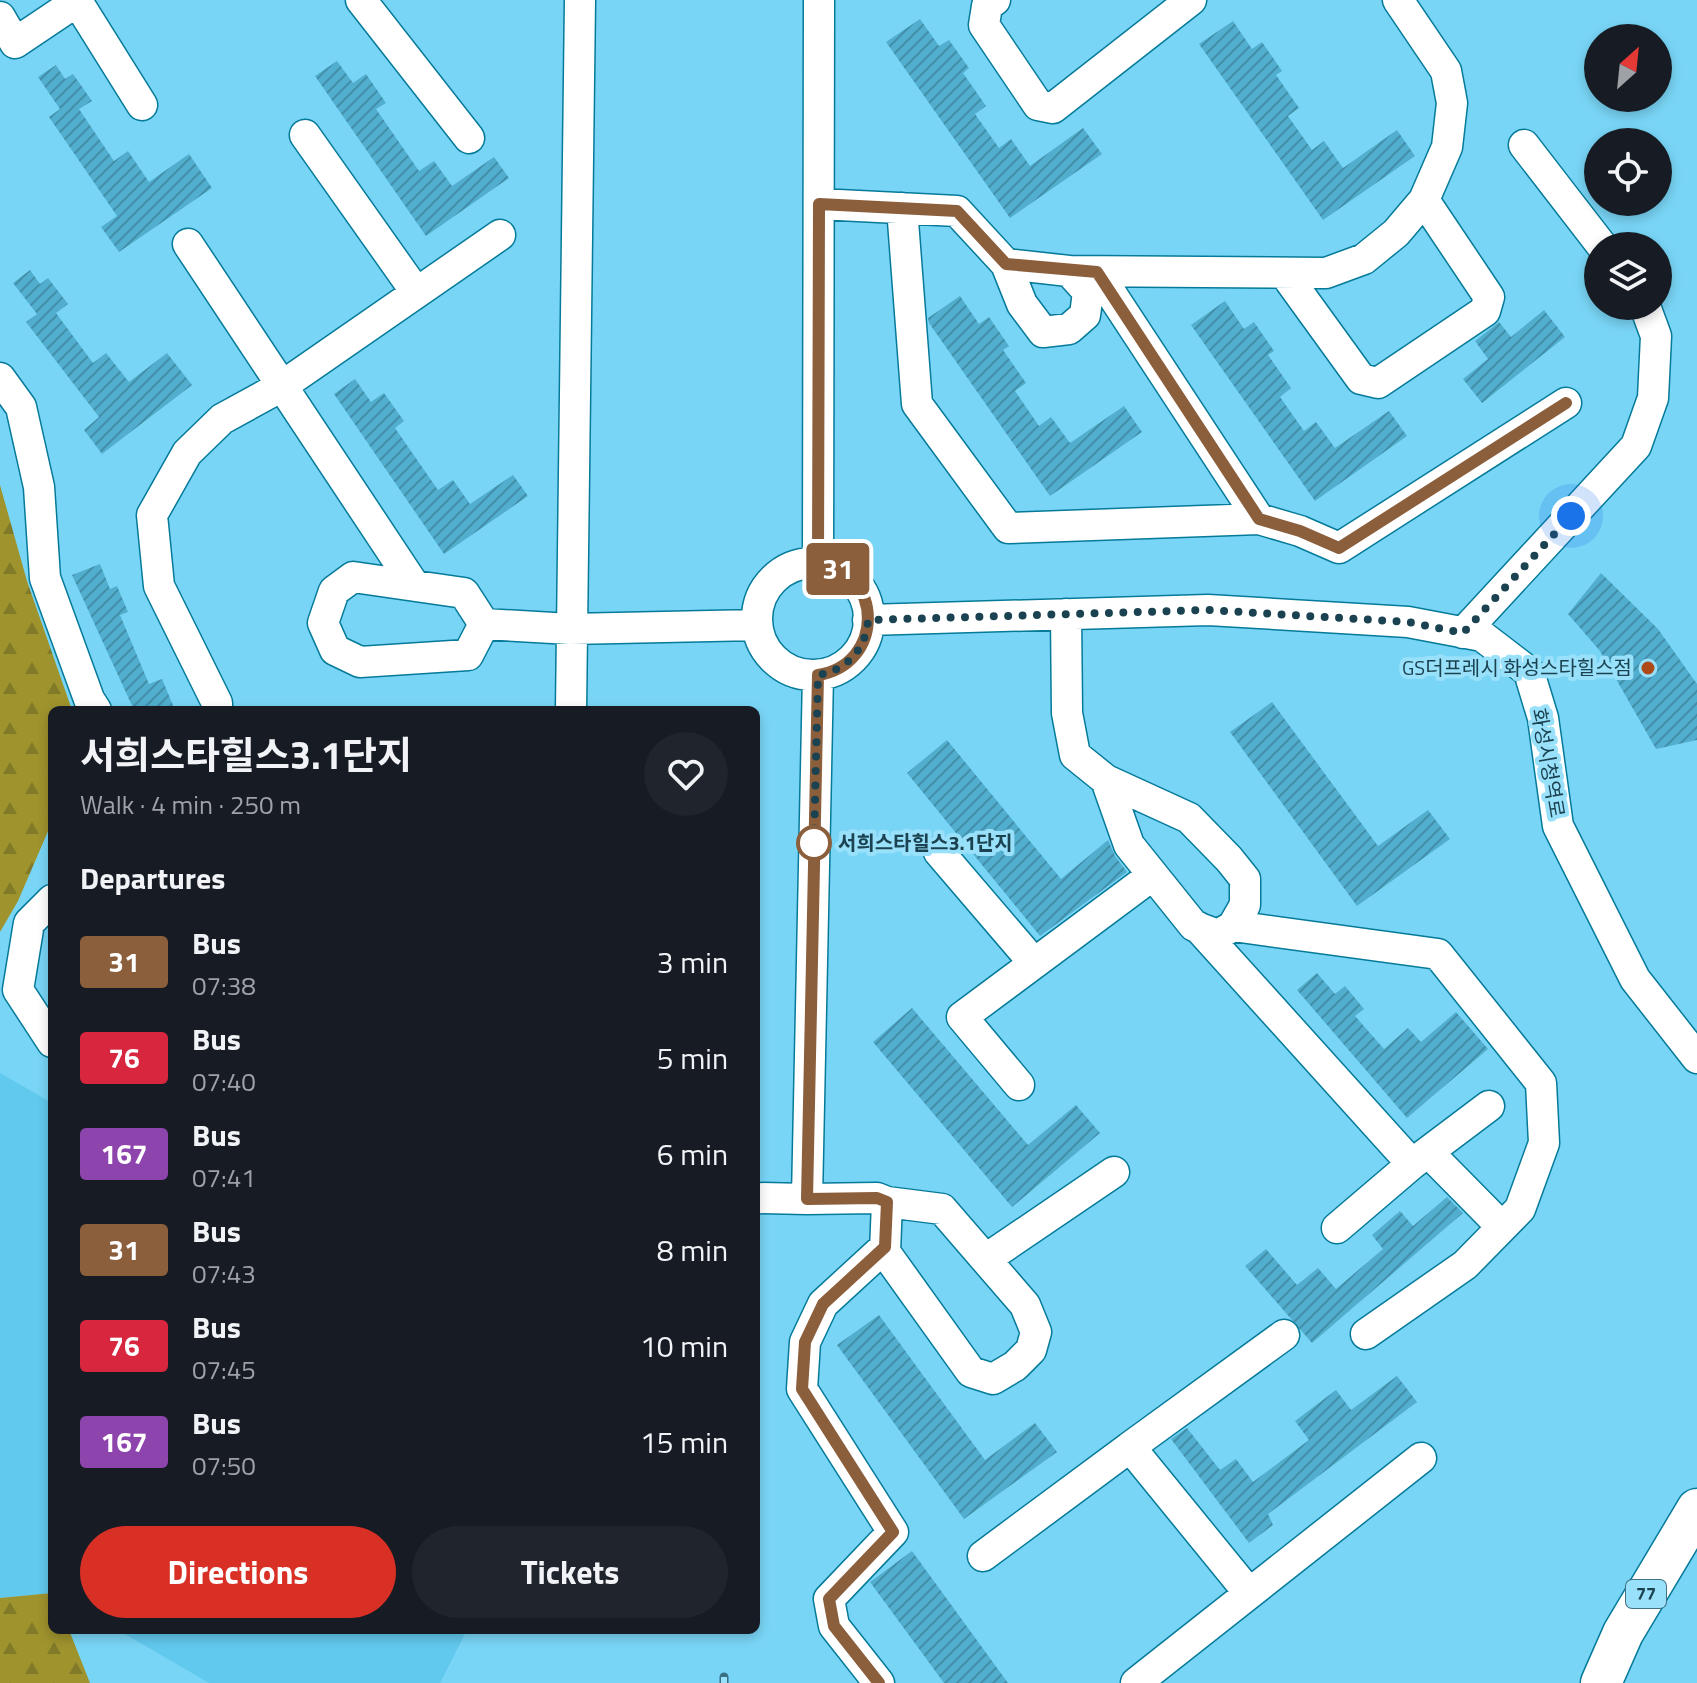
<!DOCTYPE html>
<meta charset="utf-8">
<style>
:root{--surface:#171b24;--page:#20242c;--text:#f1f3f6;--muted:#9ea1a6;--accent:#d93025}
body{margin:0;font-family:"Titillium Web","Noto Sans KR",sans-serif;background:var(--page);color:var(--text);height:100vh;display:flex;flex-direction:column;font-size:30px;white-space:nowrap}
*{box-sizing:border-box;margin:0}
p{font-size:26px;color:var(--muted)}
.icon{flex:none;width:44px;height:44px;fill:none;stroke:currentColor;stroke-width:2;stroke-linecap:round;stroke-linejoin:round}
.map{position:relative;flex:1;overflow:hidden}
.details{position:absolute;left:48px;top:706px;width:712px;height:928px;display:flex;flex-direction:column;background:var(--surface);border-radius:12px;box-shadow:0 4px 12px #0003}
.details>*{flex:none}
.badge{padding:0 16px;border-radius:6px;font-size:28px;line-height:52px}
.needle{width:52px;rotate:27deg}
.tools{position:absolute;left:1584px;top:24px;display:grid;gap:16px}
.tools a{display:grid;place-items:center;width:88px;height:88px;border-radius:50%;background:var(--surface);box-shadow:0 4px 12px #0003;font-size:40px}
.you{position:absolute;width:40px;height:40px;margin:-20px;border:6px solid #fff;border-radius:50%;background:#1a73e8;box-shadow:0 0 0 12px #1a73e833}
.map>.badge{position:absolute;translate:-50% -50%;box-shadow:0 0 0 4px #fff}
h2{padding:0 32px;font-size:30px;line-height:72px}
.round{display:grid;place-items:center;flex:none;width:84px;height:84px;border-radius:42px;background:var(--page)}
.headline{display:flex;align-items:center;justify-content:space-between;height:136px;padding:0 32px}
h1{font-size:38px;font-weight:700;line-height:60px}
.action{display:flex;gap:16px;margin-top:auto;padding:16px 32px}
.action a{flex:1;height:92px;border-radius:48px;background:var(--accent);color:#fff;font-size:32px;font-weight:700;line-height:92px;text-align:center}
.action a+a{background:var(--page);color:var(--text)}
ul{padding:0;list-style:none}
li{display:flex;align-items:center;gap:24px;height:96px;padding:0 32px}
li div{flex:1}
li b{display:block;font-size:30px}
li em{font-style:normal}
li .badge{min-width:88px;font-weight:700;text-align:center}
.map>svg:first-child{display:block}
.built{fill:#62c9ee}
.forest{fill:url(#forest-firs)}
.building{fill:url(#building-hatch)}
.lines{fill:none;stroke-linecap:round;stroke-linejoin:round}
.minor-casing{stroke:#057a99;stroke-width:33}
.major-casing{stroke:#057a99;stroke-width:43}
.minor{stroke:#fff;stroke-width:30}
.major{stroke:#fff;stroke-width:40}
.rail-casing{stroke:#397084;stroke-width:9}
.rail{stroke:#99e0fa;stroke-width:6;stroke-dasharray:18;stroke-linecap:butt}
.line-casing{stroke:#fff;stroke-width:18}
.line{stroke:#8b5e3c;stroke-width:12}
.walk{stroke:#1b4250;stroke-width:8;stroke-dasharray:0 14.4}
.poi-dot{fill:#ae4a18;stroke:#99e0fa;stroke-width:3}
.stop-dot{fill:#fff;stroke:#8b5e3c;stroke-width:4}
.labels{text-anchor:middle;stroke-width:8;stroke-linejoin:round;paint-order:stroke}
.shield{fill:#99e0fa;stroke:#417183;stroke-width:2}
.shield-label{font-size:18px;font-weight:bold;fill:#1b4250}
.poi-label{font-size:20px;fill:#1b4250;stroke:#99e0fa;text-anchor:end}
.street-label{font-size:20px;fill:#1b4250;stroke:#99e0fa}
.stop-label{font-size:20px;font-weight:bold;fill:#1b4250;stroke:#99e0fa;text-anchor:start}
</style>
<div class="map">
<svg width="1697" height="1683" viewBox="0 0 1697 1683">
<defs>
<pattern id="forest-firs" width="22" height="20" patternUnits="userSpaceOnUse" patternTransform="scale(2)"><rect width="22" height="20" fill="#9e932d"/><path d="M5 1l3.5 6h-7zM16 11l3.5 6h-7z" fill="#807a29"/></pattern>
<pattern id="building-hatch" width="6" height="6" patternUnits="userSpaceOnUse" patternTransform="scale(2)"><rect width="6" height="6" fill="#51aece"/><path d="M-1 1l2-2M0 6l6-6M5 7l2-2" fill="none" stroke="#428faa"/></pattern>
</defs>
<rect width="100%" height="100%" fill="#79d5f6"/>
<path class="built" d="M0,1073L52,1103V1593L0,1598Z
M118,1630H467L440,1683H209Z"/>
<path class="forest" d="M0,485L27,581L72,710H52V822L18,901L0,932Z
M52,1593V1630H69L90,1683H0V1598Z"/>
<path class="building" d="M920,19L939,46L949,40L969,68L963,73L986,106L975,114L999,148L1011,139L1030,166L1083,128L1102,154L1010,218L886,42Z
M1233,21L1252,49L1262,42L1282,71L1276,75L1299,108L1288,116L1312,150L1324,141L1343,168L1397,130L1415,156L1323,220L1199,44Z
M337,61L353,83L366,74L386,103L376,109L419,171L434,161L452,186L494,157L509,178L426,236L315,76Z
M56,65L65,79L73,74L92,101L79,109L114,161L128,151L149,182L189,154L212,188L119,252L101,227L117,216L49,117L60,109L38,77Z
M30,270L40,284L48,278L68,304L56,313L93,363L106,353L129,382L167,353L192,385L102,454L84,430L99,417L26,322L37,314L13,283Z
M960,296L979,324L989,317L1009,346L1003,350L1026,383L1015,391L1039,426L1051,417L1070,443L1124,406L1142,432L1050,496L929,323L928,318Z
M1225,301L1244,329L1254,322L1274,351L1268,355L1291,388L1280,397L1304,431L1316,422L1335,448L1389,411L1407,436L1315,501L1191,325Z
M1544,310L1565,337L1482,403L1463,379L1488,359L1475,341L1499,322L1511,337Z
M355,379L371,402L384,393L404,421L395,428L438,490L453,480L470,504L513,475L528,496L444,554L334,394Z
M100,564L110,589L117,586L128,612L120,615L149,684L162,679L175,710H134L72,575Z
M1601,573L1658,629L1697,684V740L1656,749L1600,651L1568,614Z
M1272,702L1378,846L1428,810L1450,839L1357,906L1230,732Z
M947,740L1061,879L1108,840L1115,856L1127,872L1040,936L907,773Z
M1317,973L1335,994L1345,986L1364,1009L1355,1016L1384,1049L1408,1028L1421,1042L1456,1012L1488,1049L1407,1118L1297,990Z
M912,1008L1028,1145L1076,1105L1100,1133L1012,1207L873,1042Z
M1447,1197L1463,1213L1312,1343L1245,1266L1266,1249L1297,1285L1318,1268L1336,1289L1383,1249L1372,1235L1400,1211L1413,1226Z
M879,1315L985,1460L1035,1423L1057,1452L964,1519L837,1345Z
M1397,1376L1417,1402L1268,1514L1273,1525L1249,1543L1171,1439L1187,1428L1220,1470L1236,1459L1253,1482L1309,1440L1295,1421L1336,1390L1351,1410Z
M912,1551L1008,1683H944L870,1582Z"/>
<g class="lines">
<g class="minor-casing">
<path id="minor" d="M361,0L469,138
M995,0L987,6L984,25L1038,105L1053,108L1191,0
M77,1L142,105
M0,17L15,43L79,0
M305,135L416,292
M1524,145L1602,246
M819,204L957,211L1006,264L1069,271L1088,292L1085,315L1069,329L1043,332L1022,304L1006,264
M902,208L917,404L1008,528L1259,519L1300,531L1339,548L1566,403
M188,244L414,585
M1069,271L1326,273L1364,259L1396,233L1424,200L1447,147L1452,103L1446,71L1398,0
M1097,272L1259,519
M1285,274L1361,379L1378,383L1485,311L1489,297L1424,200
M0,378L21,407L39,487L45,578L89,699L96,710
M818,563L819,0
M757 619a56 56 0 1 1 112 0a56 56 0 1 1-112 0Z
M353,577L464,593L484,624L468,655L360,662L335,650L323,623L334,591Z
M1066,614L1067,713L1075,755L1106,780L1189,818L1229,859L1245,879V905L1233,926L1218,935L1194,926L1129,845L1106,780
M868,620L1208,610L1408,622L1482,636L1529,672L1543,718L1558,826L1635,979L1697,1058
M484,624L570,629L757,625
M1463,633L1636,446L1653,398L1656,336L1645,306
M217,710V703L159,586L152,515L187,453L222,419L282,386L500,235
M571,710L580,0
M939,852L1034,963
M52,900L29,923L18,990L52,1042
M1233,926L1438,954L1541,1083L1544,1143L1520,1209L1465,1265L1366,1334
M1198,927L1412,1164
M1019,1085L962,1017L1153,875
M1428,1152L1502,1227
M756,1198L807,1199L818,675
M807,1199L877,1198L887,1202L942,1209L1025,1305L1036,1332L1031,1350L1015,1366L993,1379L971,1372L885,1252L887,1202
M1337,1228L1412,1164L1489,1106
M986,1259L1114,1172
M1130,1447L1284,1335
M983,1556L1130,1447L1249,1593
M879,1683L834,1626L829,1599L893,1532L802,1389L805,1342L823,1304L885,1247
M1136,1683L1421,1458"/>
</g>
<g class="major-casing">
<path id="major" d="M1601,1683L1623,1633L1697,1509"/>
</g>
<use href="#minor" class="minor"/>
<use href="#major" class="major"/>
<g class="rail-casing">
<path id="rail" d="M724,1677V1683"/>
</g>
<use href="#rail" class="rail"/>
</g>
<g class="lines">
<g class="line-casing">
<path id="line" d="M879,1683L834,1626L829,1599L893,1532L802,1389L805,1342L823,1304L885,1247L887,1202L877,1198L807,1199L818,675C884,665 885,572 818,563L819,204L957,211L1006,264L1097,272L1259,519L1300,531L1339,548L1566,403"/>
</g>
<use href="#line" class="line"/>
<path class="walk" d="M814,843L818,675C847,670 866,649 868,620L1208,610L1408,622L1463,633L1571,516"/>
</g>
<circle class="poi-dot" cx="1648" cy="668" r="8"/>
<circle class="stop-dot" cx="814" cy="843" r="16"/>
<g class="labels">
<rect class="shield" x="1626" y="1580" width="40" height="28" rx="6"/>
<g class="shield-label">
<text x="1646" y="1600">77</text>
</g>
<g class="poi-label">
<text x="1632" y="675">GS더프레시 화성스타힐스점</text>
</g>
<g class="street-label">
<text transform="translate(1548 763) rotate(80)" y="7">화성시청역로</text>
</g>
<g class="stop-label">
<text x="838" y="850">서희스타힐스3.1단지</text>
</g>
</g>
</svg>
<div class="tools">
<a><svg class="needle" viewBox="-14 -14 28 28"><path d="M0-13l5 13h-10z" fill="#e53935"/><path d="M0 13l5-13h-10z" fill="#9ea1a6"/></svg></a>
<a><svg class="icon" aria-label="locate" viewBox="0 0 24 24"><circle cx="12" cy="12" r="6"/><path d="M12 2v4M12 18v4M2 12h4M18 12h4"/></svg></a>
<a><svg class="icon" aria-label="layers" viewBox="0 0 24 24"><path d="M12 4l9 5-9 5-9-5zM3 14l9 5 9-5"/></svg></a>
</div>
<div class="you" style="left:1571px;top:516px"></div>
<b class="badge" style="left:838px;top:569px;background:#8b5e3c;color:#fff">31</b>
<section class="details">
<div class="headline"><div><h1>서희스타힐스3.1단지</h1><p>Walk · 4 min · 250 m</p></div><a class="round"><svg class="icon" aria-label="heart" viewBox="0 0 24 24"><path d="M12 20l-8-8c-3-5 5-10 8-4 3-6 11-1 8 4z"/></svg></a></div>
<h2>Departures</h2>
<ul>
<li><span class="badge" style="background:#8b5e3c;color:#fff">31</span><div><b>Bus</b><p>07:38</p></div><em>3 min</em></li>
<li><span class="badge" style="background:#d7263d;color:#fff">76</span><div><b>Bus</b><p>07:40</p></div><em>5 min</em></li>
<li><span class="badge" style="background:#8e44ad;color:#fff">167</span><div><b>Bus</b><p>07:41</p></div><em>6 min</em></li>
<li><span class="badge" style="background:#8b5e3c;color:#fff">31</span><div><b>Bus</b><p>07:43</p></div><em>8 min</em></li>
<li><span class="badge" style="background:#d7263d;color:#fff">76</span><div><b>Bus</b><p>07:45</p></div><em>10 min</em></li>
<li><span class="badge" style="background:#8e44ad;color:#fff">167</span><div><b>Bus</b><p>07:50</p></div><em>15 min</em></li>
</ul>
<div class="action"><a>Directions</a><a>Tickets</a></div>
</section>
</div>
